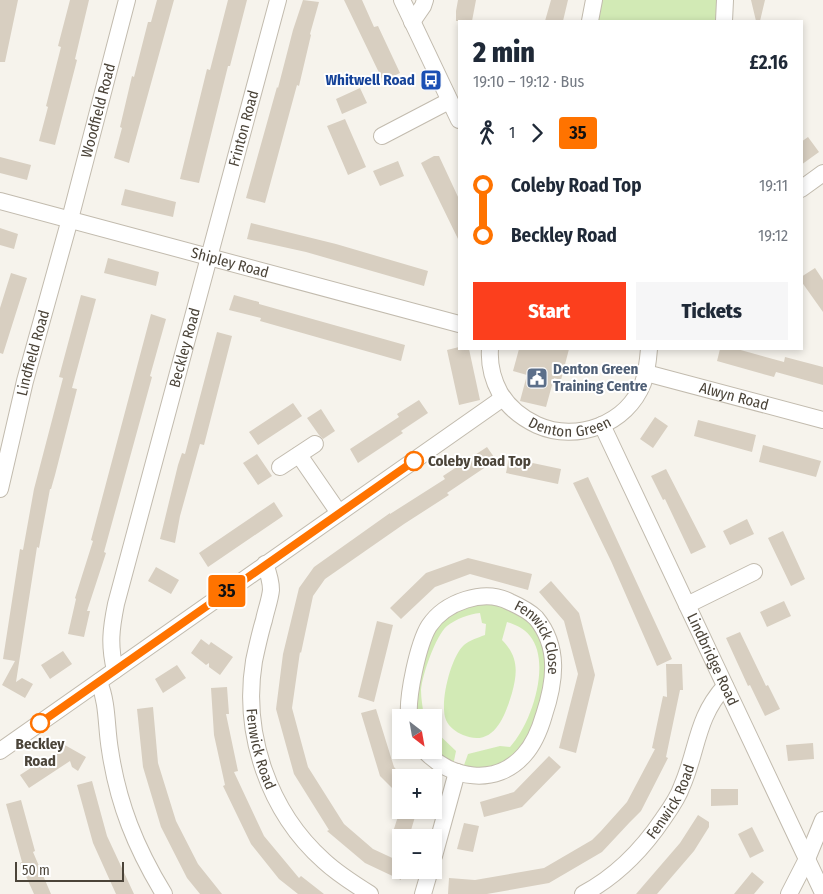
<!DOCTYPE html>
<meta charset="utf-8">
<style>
:root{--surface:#fff;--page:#f6f6f7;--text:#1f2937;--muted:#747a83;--accent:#fc3f1d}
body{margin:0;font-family:"Fira Sans Condensed",sans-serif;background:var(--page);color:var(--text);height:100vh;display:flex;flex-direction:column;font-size:19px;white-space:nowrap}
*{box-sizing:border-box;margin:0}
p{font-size:16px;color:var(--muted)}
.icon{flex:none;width:28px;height:28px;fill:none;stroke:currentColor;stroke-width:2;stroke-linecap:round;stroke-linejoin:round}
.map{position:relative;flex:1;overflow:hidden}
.details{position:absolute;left:458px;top:20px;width:345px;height:330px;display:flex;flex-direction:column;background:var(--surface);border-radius:0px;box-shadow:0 2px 8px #0003}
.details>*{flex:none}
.badge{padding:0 10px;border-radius:4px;font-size:18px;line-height:32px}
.needle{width:32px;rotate:149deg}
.fabs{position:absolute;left:392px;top:709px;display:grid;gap:10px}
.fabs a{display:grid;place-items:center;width:50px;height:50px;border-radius:0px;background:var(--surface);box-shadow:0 2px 8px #0003;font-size:25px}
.scale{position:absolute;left:15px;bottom:12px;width:109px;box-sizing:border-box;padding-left:5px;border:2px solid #4b4439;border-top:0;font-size:14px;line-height:18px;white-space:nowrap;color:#4b4439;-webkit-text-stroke:4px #fff;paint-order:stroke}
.map>.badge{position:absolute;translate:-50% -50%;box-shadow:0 0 0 2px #fff}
.legs{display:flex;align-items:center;gap:8px;height:55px;padding:0 15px;font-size:16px}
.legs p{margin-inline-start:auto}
.overview{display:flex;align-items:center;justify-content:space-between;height:85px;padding:0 15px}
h1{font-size:28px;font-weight:800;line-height:38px}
.action{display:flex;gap:10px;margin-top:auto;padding:10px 15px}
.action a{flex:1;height:58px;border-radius:0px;background:var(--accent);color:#fff;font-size:20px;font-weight:800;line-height:58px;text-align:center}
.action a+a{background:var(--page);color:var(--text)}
ul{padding:0 15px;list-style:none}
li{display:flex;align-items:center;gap:18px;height:50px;font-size:19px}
li i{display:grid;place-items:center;width:8px;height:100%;margin:0 6px;background:currentColor}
li i::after{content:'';width:12px;height:12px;margin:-6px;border:4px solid;border-radius:50%;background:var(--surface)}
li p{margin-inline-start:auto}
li:first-child i{background:linear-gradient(#0000 50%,currentColor 0)}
li:last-child i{background:linear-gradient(currentColor 50%,#0000 0)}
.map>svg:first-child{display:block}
.green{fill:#d2eab5}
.building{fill:#d8cfc1}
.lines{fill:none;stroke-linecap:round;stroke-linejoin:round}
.street-casing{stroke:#c2bbae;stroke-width:18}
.street{stroke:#fff;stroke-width:16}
.line-1-casing{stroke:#fff;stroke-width:11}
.line-1{stroke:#ff7300;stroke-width:8}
.stop-1-dot{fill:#fff;stroke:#ff7300;stroke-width:2.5}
.labels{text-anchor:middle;stroke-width:4;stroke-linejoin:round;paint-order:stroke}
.transit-label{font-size:15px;font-weight:bold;fill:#164399;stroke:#fff;text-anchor:end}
.street-label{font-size:15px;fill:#4b4439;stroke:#fff}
.service-label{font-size:15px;font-weight:bold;fill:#4e5e75;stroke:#fff;text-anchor:start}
.stop-label{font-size:15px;font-weight:bold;fill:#4b4439;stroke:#fff;text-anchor:start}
</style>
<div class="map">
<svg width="823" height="894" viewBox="0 0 823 894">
<rect width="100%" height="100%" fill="#f6f3ec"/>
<path class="green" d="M600,0H720L717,21H597Z
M487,602L506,606L527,620L539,633L548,663L541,709L522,750L494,769L463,768L468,754L500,746L510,747C531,725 552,663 530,636C524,628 515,625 507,622L502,640C518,656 518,671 512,693C505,716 494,748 463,735C456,732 449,727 446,720C439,704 451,656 464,645C470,640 477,638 485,635L486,624L482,623L480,613C469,614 456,619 447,626C436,635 422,675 421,690C421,699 423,709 424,717L414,718L417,681L434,630L444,619L465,607Z
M434,730L456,751L453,766L434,750Z"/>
<path class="building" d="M0,0H18L5,62H0Z
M70,0H89L75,59L77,60L55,145L39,141L48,107L46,106L61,47L58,46Z
M157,0H174L129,163L114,158L122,128L120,127L132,76L134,77L148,22H151Z
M228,0H247L230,66H228L199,183L180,179L207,69L210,70Z
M303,0L319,2L310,34L311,35L299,86L297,85L265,203L246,198L277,87L278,88L293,30Z
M344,0H362L374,27L378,26L400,73L383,81Z
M458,0H476L472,21H456V11Z
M551,0H568L563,21H545Z
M751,0H765L760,21H756Z
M360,88L367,103L342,114L336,99Z
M345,119L366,167L348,175L327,126Z
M808,137L819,152L801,165V142Z
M434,156H439L459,199V241L421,163Z
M0,157L31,165L27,180L0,173Z
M398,161L404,176L380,186L373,171Z
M125,189L176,202L173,217L121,205Z
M251,223L336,244L428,271L424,286L306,252L247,239Z
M0,228L18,234L14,249L0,245Z
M108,258L159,272L156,286L104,273Z
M815,268L823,280V312L801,281V277Z
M11,273L27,278L3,354L0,353V308Z
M81,295L96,299L72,388L77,389L55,475L51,489H50L39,548L37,547L16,682L22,678L33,684L25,698L2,685L15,661L3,659L20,549L23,550L34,489L63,378L59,377Z
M234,295L259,302V304L405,345L401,361L260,321L261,318L229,310Z
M151,314L166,319L150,376L152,377L104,552L106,553L87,611H90L84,637L68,634L76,599L75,598L93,541L91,540Z
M217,332L232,336L204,445L200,444L180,516L175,543L160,539L178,465L182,453L185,454Z
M459,347V349H469L480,400L459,405L447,350Z
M519,349H569L561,380L554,378L546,407L520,401L527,375L513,371Z
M720,349H737L784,362L785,357L823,367V385L776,372L774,377L717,361Z
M419,400L428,413L401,431L403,433L358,463L350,449L399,417L397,414Z
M293,403L302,416L258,445L249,432Z
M321,409L335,431L323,439L319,435L307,418Z
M655,417L668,426L653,448L640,439Z
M698,420L756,435L752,452L694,436Z
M763,445L821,461L816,477L759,462Z
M487,447L496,460L447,493L449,495L404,524L325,579L313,596L301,653L300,652L292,708L308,767L344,824L373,849L401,862V880L365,863L327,831L329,830L294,774L276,709L283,654L299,588L314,567L390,513V514L445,479L443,476Z
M257,454L272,476L258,485L243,463Z
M509,458L561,469L558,484L506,473Z
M666,469L706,547L691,554L665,499L663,500L651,476Z
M588,477L672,659L657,666L611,561L573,483Z
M274,502L283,516L208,567L199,553Z
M747,519L754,534L730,545L723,531Z
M783,531L805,579L791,586L768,538Z
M468,558L532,574L528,590L470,574L435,587L401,619L390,608L426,573Z
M156,567L179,580L171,594L148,581Z
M551,581L579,613L595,675L576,753L559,748L578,674L564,621L539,592Z
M784,601L791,616L767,627L760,612Z
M377,621L393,625L374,702L358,697Z
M740,632L766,686L768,685L780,709L765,716L750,685L748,686L726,638Z
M201,639L209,645L211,642L233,657L220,675L209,667V663L206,665L191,653Z
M63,651L72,664L50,679L41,665Z
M666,664H682L683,690H680L666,757L668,758L641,811L630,822L602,852L549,883L487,894H448L449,878L475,880L544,868L592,840L601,831L627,802L655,749L652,748L663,696L667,697Z
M177,665L186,678L163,693L155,679Z
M227,687L229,714H226L238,771L234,772L264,836L299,878L301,876L324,894H298L279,879L251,844L223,786L225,785L214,735L211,688Z
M153,707L158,763L176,821L198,864L222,894H200L187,878L161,827L143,767L137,709Z
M376,709L394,767L401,775V797L380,776L361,713Z
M813,743L814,759L788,761L786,745Z
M63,744L86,757L78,771L72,767L70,761L29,788L20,775L43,760L48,769Z
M549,756L561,767L522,807L484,817L480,802L514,792Z
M92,781L107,836L134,894H116L93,843L77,785Z
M711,789H738V805L711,806Z
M21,800L35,851L33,852L51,894H34L20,863L22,862L6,804Z
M400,810H417L409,837L393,832Z
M698,815L709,822V827L694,851L657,894H636L680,843Z
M464,823L479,826L473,852L457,849Z
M752,827L764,851L750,858L738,834Z
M752,872L764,882L754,894H734Z"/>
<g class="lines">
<g class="street-casing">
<g id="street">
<path d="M402,0L459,120"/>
<path d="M590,21L594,0"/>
<path d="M724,21L725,0"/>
<path d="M412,22L423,6L425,0"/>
<path d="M382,136L449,101"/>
<path d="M801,189L823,173"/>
<path id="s1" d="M0,201L459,324"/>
<path id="s2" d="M490,349C489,364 493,380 500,393C509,408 522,418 537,425C577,443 627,424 643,383C647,372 648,361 649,349"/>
<path id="s3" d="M646,373L823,420"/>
<path id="s4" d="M602,425L823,893"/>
<path d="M299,455L339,513"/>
<path d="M280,467L315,444"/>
<path id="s5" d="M0,489L25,381L70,219L127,0"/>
<path id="s6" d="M265,564C268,572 271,581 271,590C270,600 266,610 264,620C260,633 257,647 254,661C242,734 269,812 324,861C338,874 354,884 370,894"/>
<path d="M687,605L754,572"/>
<path id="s7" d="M115,670C109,645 111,629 116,604L278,0"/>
<path d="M99,682C108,704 106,727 110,750C118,804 136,848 164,894"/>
<path id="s8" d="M409,718C407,696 418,644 429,626C445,602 484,588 510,602C519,606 529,611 536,618C560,647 555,682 544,715C540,729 534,744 524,755C496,787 450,779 424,750"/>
<path d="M0,751L503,398"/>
<path d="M434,856L457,772"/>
<path d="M423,894L430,870"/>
<path id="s9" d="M583,894C617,876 642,850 663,819C670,809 678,798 682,786C698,749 696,718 725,686"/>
<path d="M789,894L807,859L823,820"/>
</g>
</g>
<use href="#street" class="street"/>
</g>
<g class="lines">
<g class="line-1-casing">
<path id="line-1" d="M40,723L414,461"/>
</g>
<use href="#line-1" class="line-1"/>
</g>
<defs>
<g id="bus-square" transform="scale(1.125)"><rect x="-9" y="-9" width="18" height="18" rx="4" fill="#1a4fb4" stroke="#fff"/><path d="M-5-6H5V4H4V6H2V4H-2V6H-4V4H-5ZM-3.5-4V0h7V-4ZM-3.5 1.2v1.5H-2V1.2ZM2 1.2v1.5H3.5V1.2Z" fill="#fff"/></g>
<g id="civic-square" transform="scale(1.125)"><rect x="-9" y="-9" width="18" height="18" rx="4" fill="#5c6f8a" stroke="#fff"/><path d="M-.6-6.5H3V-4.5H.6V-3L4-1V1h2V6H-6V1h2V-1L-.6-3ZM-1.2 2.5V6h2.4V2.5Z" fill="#fff"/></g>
</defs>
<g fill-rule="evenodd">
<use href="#bus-square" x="431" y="80"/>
<use href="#civic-square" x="537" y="378"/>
</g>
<g class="stop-1-dot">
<circle cx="414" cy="461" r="9"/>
<circle cx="40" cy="723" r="9"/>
</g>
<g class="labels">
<g class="transit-label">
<text x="415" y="85">Whitwell Road</text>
</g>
<g class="street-label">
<text dy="5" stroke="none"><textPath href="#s5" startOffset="391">Woodfield Road</textPath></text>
<text dy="5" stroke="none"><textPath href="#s7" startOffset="559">Frinton Road</textPath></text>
<text dy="5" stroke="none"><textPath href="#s1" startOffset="238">Shipley Road</textPath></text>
<text dy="5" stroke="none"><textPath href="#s7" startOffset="332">Beckley Road</textPath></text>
<text dy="5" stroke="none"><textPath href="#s5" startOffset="140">Lindfield Road</textPath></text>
<text dy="5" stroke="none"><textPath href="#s3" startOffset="91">Alwyn Road</textPath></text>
<text dy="5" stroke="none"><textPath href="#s2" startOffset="129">Denton Green</textPath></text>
<text dy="5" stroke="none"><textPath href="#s8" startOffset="235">Fenwick Close</textPath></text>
<text dy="5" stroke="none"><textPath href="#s4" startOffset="259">Lindbridge Road</textPath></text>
<text dy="5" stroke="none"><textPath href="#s6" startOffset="189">Fenwick Road</textPath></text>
<text dy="5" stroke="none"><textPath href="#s9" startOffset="130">Fenwick Road</textPath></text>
</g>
<g class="service-label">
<text x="553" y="374">Denton Green<tspan x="553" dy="17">Training Centre</tspan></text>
</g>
<g class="stop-label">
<text x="428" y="466">Coleby Road Top</text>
<text x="40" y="749" text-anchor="middle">Beckley<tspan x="40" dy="17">Road</tspan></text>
</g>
</g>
</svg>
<div class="fabs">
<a><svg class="needle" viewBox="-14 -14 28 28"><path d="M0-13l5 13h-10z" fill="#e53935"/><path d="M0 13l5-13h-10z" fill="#747a83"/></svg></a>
<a>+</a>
<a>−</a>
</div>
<div class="scale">50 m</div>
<b class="badge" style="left:227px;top:591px;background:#ff7300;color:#111">35</b>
<section class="details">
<div class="overview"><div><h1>2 min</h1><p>19:10 – 19:12 · Bus</p></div><b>£2.16</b></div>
<div class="legs"><svg class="icon" aria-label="walk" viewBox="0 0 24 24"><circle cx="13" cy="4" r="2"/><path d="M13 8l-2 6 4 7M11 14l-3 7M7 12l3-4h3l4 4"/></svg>1<svg class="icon" aria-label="forward" viewBox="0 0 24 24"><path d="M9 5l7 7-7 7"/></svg><b class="badge" style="background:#ff7300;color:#111">35</b></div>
<ul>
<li><i style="color:#ff7300"></i><b>Coleby Road Top</b><p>19:11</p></li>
<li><i style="color:#ff7300"></i><b>Beckley Road</b><p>19:12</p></li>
</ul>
<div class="action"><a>Start</a><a>Tickets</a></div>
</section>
</div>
